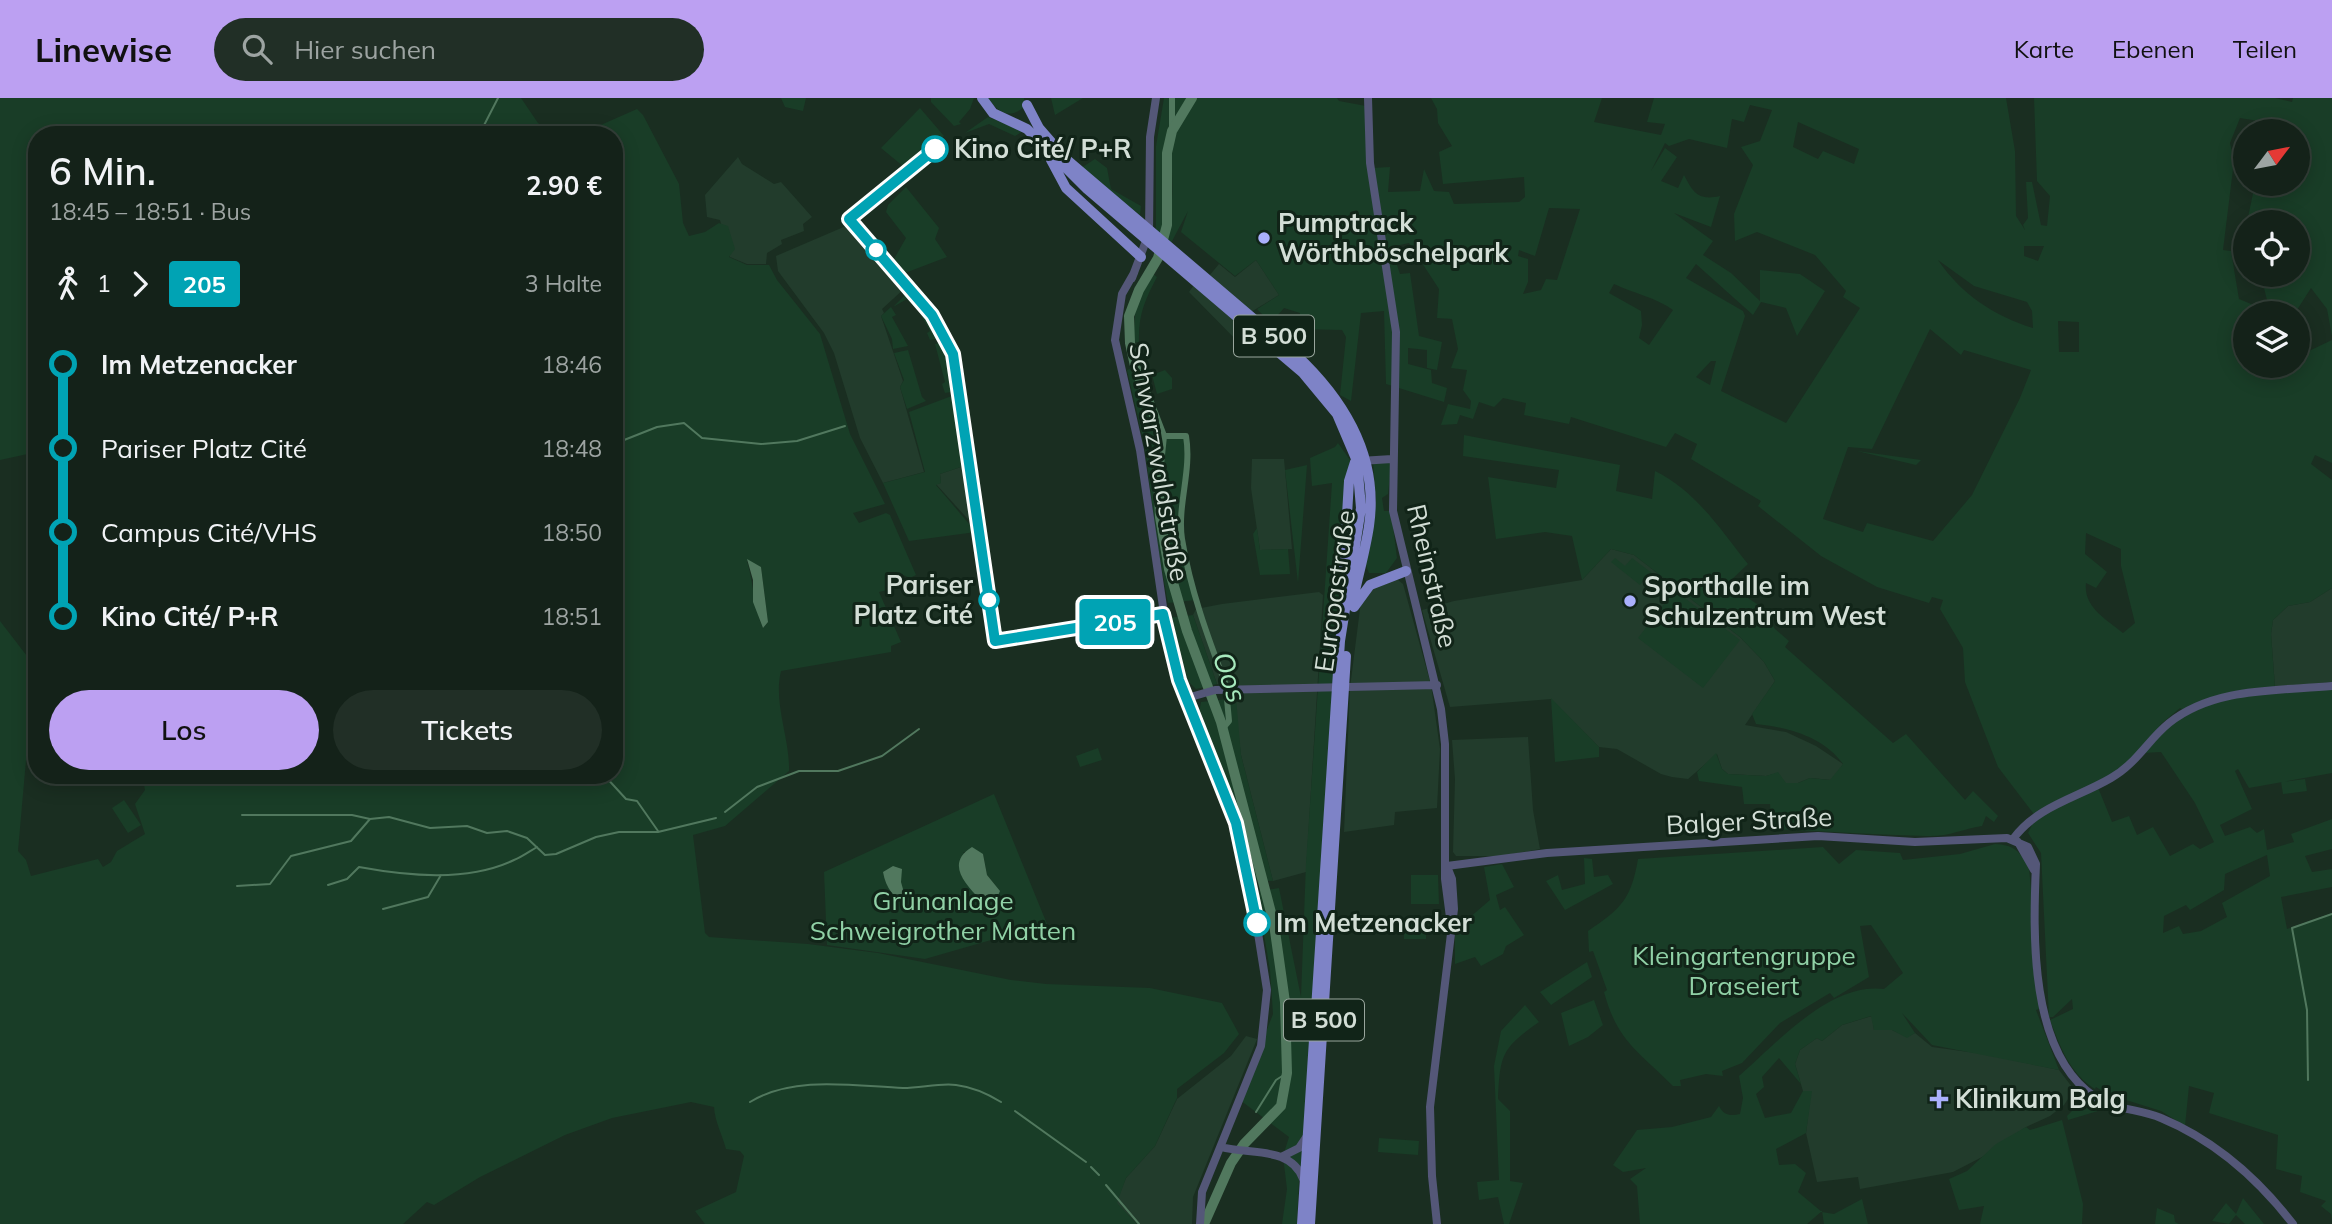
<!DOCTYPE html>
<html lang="de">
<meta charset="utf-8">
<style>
:root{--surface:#142219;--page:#212f26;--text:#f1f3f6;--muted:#9da4a2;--line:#333f38;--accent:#bca0f2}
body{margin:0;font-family:Mulish,sans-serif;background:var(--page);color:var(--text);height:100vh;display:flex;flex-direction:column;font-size:26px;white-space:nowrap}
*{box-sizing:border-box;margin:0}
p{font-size:23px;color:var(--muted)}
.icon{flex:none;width:38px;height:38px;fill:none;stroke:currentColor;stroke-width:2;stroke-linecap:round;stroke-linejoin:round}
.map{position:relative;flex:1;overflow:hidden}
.sheet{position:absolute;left:28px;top:28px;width:595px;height:658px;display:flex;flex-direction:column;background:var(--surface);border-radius:28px;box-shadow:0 4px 18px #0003,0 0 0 2px var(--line)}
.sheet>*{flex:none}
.badge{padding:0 14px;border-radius:5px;font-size:24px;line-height:46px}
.needle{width:46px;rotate:58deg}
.fabs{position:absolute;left:2233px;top:21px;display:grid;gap:14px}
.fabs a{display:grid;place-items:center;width:77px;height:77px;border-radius:50%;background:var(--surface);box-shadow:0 4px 18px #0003,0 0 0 2px var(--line);font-size:35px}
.map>.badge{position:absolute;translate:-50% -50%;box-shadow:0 0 0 4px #fff}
.legs{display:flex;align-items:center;gap:10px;height:77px;padding:0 21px;font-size:23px}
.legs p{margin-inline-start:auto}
.overview{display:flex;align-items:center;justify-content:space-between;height:119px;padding:0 21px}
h1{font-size:38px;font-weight:600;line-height:52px}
.button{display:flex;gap:14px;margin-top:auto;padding:14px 21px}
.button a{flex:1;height:80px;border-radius:42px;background:var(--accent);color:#111;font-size:28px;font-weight:600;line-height:80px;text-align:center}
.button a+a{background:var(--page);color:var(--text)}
ul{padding:0 21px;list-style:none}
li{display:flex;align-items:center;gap:24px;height:84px;font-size:26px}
li i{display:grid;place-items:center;width:10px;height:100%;margin:0 9px;background:currentColor}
li i::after{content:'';width:18px;height:18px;margin:-9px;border:5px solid;border-radius:50%;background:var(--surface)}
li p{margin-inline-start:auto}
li:first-child i{background:linear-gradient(#0000 50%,currentColor 0)}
li:last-child i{background:linear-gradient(currentColor 50%,#0000 0)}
header{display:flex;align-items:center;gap:42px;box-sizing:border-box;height:98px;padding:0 35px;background:var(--accent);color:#111}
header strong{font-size:33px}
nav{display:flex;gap:38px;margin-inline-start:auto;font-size:24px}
.search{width:490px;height:63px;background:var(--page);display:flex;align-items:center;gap:18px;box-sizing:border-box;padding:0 24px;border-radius:38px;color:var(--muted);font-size:26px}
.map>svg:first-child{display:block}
.built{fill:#223c2c}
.green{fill:#193d27;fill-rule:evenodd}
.water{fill:#51785e}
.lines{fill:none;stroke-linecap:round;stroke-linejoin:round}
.stream{stroke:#51785e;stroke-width:2}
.canal{stroke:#51785e;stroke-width:6}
.river{stroke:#51785e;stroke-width:10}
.tertiary{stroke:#545778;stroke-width:8}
.primary{stroke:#7e83c7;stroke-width:10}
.line-1-casing{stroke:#fff;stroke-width:16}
.line-1{stroke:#00a3b4;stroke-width:10}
.stop-1-dot{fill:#fff;stroke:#00a3b4;stroke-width:3.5}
.poi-dot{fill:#aab0fc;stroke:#112418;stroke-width:2.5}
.labels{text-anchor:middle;stroke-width:6;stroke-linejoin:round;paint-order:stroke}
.shield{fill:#112418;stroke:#99a69d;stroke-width:2}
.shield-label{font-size:24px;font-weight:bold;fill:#d3ded6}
.stop-label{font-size:26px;font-weight:bold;fill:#d3ded6;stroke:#112418;text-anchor:start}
.poi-label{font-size:26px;font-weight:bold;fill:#d3ded6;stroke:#112418;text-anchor:start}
.street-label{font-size:26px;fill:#d3ded6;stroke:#112418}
.park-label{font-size:26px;fill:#90d1a6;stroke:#112418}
.water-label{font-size:28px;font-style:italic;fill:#a7e9bd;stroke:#112418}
</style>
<header>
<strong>Linewise</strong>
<div class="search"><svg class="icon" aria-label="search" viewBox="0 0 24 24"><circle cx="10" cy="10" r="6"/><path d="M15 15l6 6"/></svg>Hier suchen</div>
<nav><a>Karte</a><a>Ebenen</a><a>Teilen</a></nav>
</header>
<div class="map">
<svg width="2332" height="1126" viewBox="0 0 2332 1126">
<rect width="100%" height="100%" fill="#1a2e21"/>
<path class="built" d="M738,59L742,66L774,86L781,84L812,119L803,126L804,133L781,142L782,146L767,155L766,166H747L730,159L720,122L707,119L705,97Z
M846,128H850L862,142L879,168L890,174L905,190L882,211L884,215L881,218L903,283L900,289L924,374L883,385L860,340L834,255L824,235L778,173L776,158Z
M1256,162L1279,197L1251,214L1209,178L1219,166L1235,179Z
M1194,187L1258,241L1246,256L1247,253L1189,194Z
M1252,361H1284L1292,451L1260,452L1251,390Z
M967,367L975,429L936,386L941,385L940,376Z
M1611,451L1634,457L1740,539L1764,564L1775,583L1745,627L1786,634L1816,648L1843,666L1840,673L1831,682L1810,680L1798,685H1785L1778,675L1766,678L1728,676L1722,671L1717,656L1688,681L1672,679L1661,676L1617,651L1599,649L1551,601L1450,609L1422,512L1454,503L1582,482Z
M1398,482L1403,486L1431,587L1440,651L1437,710L1395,714L1394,727L1344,734L1350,590L1361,503L1369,492L1385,483Z
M2332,490V584L2275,589L2271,536L2273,522L2288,508L2310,504Z
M1319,494L1323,497L1306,774L1273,783L1241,657L1232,586H1217L1193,517L1196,511L1222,506Z
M1528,639L1533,712L1540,751L1502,758H1456L1453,754L1455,681L1452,642Z
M1872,918L1874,932H1892L1907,939L1915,935L1932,949L1984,956L2059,972L2072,989V995L2064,1007L2050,1018L2026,1029L1982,1059L1953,1074L1860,1091L1858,1079L1817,1084L1806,1035L1811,994L1803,993L1795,966L1800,952L1817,940L1822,943L1842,927Z
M1246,938L1257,941L1193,1099L1192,1126H1137L1116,1105L1126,1080L1155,1048L1177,1001L1231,958Z"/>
<path class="green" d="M0,0H521L538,25L554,37H37V354L0,362Z
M781,0H806L803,13L785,9Z
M931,0H974L970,11L959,24L961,26L954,28L931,4Z
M988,0H1024V9C1009,22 998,14 988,0Z
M1051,0H1083L1055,17Z
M1164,0H1337L1339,3L1366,8L1372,70L1390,69L1388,94L1420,93L1424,71L1434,93L1449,94L1454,106L1519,104L1525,99L1524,79L1443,86L1439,54L1452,48L1438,25L1437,11L1431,0H1602L1594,24L1661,37L1665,26L1647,24L1654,0H2006L2015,53L2016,118L2025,132L2023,127L2028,120L2026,84H2032L2041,127L2047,128L2050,98L2037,83L2034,0H2275L2292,4L2293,0H2332V238L2327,211L2311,190L2295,215H2245V268H2298V238L2309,253L2332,242V365L2315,357L2311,366L2332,382V490L2310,504L2288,508L2273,522L2271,536L2275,590L2206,601L2183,612L2180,610L2161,626L2146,649L2185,615L2232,599L2332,589V675L2249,690L2238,671L2235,673L2252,711L2220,727L2225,738L2250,729L2257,735L2264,731L2267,752L2294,744L2291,736L2332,721V751L2305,758L2312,774L2332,771V789L2281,799L2287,831L2332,815V1124L2331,1116L2321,1108L2326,1103L2300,1094L2302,1078L2276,1071L2278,1037L2209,1015L2214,995L2189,988L2185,1028L2161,1013L2107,996L2096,989L2095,991C2070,976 2060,948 2050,922L2073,911L2072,901L2053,919H2049L2041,755L2028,735L2036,719L1998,669L1965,584L1963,550L1940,511L1943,502L1932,499L1929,505L1877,489L1821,458L1758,408L1761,403L1691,361L1697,346L1675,335L1666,349L1571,319L1569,326L1524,317L1526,305L1503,300L1494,309L1479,304L1473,321L1460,317L1457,326L1441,327L1448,306L1470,311L1471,303L1463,292L1467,272L1451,270L1458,251L1452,221L1437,220L1439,191L1409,145L1391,149L1400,176L1410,175L1419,238L1442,244L1437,272L1427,270V252L1408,250V266L1431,272L1432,285L1447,290L1444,304L1386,286L1384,213L1361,215L1351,303L1340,297L1346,239L1342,232L1300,231V215L1284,210L1271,225L1257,211L1279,197L1256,162L1235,178L1181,134L1188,113L1171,145L1167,140C1168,127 1172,114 1172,101C1174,71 1166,46 1183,18L1180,16C1154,54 1172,96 1162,138L1156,132V48ZM1750,7L1772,12L1760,43L1741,49L1753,67L1734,116L1735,143L1757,134L1815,157L1846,193L1843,199L1860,210L1786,325L1721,293L1745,218L1743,213L1686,180L1696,166L1753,217L1761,204L1786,210L1797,238L1825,193L1800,176L1760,172V203L1731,175L1703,157L1713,143L1674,115L1711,129L1720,98C1699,103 1693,95 1684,77L1678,90L1661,83L1677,59L1665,50L1651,73L1665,45L1669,48L1689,41L1727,50L1732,21L1744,24ZM2240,20L2289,28V33H2298V86H2255L2247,124H2298V177H2256L2254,181L2264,190L2270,214L2239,201L2231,153L2223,152L2234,63L2230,45ZM1798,24L1859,51L1854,66L1823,53L1818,61L1793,49ZM1549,110L1580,111L1557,182L1546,181L1541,192L1523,196L1528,184V161L1518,158L1519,152L1535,158ZM2024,148H2044L2038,163L2024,158ZM1938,162L1974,188L2027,204L2032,213L2033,230C1994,218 1961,196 1938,162ZM1614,186C1633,195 1657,200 1673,212L1649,247L1639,240L1642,227L1641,213L1609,195ZM2058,223L2079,224V254H2059ZM1930,231L1961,257L1964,252L2031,272L2020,300L1972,397L1933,443L1867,425L1863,434L1823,421L1848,349L1872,351ZM1711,263H1716L1710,287L1696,279ZM2086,435L2121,451V468L2135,525L2123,535C2107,522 2083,509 2086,485L2096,490L2107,474L2085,456ZM2161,654L2195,705L2214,744L2200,751L2193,746L2170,758L2153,729L2137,737L2129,718L2112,724L2097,687L2143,655ZM2267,757L2270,778L2222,805L2227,819L2201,833L2183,836L2179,828L2163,835L2164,818L2186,807L2190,812L2224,792L2225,776Z
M920,10L944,38L904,69L881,50Z
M637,11L643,17L679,86L683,125L689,138L705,134L719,125L728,128L735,151L729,159L747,167H769L777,182L820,236L850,336L885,406L853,415L859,425L886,415L890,417L916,477L910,480L901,476L892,491L879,494L901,544L891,548V554L781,573C773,605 790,640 789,673L725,728L693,737L705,835L709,839L808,846L878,855L1011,882L1046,886L1150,890L1222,905L1239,936L1224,955L1177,991V1000L1155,1048L1126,1080L1117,1105L1137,1126H705L695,1113L736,1094L744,1058L740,1053L726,1051C722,1036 715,1024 714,1009L691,1004L612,1020L565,1037L480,1079L434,1107L427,1104L403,1126H0V523L37,571V627L29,628L18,753L26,762L31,778L98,761L103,769L111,764L117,753L145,736L135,706L145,692L142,677H614V37H578ZM747,463L761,469L768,524L763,530C753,508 754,486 747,463Z
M988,19L991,20L1023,33L1015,38L989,26L965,35Z
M1095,61L1107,70L1111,91L1141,108L1140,117L1081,70Z
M906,89L939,130L935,141L947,159L905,175L894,161L906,140L886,114L888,107Z
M1153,176L1157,179C1145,202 1138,217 1139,244L1133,245L1136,205Z
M908,194L942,240L930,242L927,235L930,233L913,203L910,204L907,201L893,209Z
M891,209L896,217L892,219L908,248L893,251L892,241L881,218Z
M944,244L957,293L945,295L942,286L945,284L935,246Z
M908,252L922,299L926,303L907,311L900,289L904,282L894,255Z
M1133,270L1160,341L1184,339L1186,374L1180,439L1196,502L1168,505L1156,439L1145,349L1127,272Z
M1165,272L1172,280V291L1157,296L1152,277Z
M957,296L967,367L940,376L941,385L936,387L976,434L909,443L883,385L925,374L909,314Z
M1464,337L1620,367L1616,393L1652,401L1655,373C1696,393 1720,431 1748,466L1727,486L1769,514L1774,530L1789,543L1785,549L1893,645L1906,636L1965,702L1973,693L1998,718L1994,724L1986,718L1982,728C1962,731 1949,739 1926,738C1875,737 1823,733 1772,731L1770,706H1744L1742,689L1699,683L1697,674L1716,655L1722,671L1728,676L1766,678L1778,674L1786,685H1798L1810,680L1830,682L1843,666C1824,639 1788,629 1756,626L1752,616L1775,583L1764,564L1740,539L1634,457L1611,451L1582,482L1572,438L1545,434L1496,441L1488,379L1556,390L1559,372L1463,358Z
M1338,345L1350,362L1303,1074L1299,1083L1297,1126H1282L1287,1091L1283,1058L1289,1039L1240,1002L1273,916L1270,872L1258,802L1260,793L1279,790L1301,899L1306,765L1332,385L1312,388L1310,360L1335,349Z
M1857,353L1921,362L1916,367Z
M1392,361L1388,396L1382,400L1384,413H1391L1397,460L1386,475H1369L1364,462L1376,403L1373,363Z
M1307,367L1298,485L1285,372Z
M1257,430L1260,452L1288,451L1290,476L1260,477L1253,436Z
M1615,460L1625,468L1632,460L1740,542L1703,590L1638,540L1672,496L1648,477L1640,487L1611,464Z
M1193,517L1217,586L1196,591L1189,584L1168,520Z
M1236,600L1241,657L1273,783L1256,782L1225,676L1199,615L1201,604Z
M1551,600L1599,649V659L1555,664Z
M1098,650L1102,662L1080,669L1076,658Z
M2305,681L2307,693L2283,696L2281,684Z
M994,696L1047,826L925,861L827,847L824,774ZM963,754L983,756L987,777L1000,793Z
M124,702L141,727L128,735L112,710Z
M1995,746C2014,747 2020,753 2029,770L2042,910L2036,912L2059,972L1932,947L1902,915L1915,935L1907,940L1892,932H1874L1871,918L1842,927L1822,943L1817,940L1800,952L1795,966L1801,986L1779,960L1762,979L1764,989L1756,996L1765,1020L1791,1015L1803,993H1812L1806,1035L1776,1051L1779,1067L1795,1066L1806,1075L1798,1094L1822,1114L1834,1116L1862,1101L1868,1126H1824L1822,1113L1807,1126H1640L1637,1088L1630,1081L1646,1070L1623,1074L1613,1067L1637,1032L1672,1029L1711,1019L1719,1008C1724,1018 1731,1018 1740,1016L1743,1000L1739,978C1777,945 1830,884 1884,891L1903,875L1871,827L1860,828L1869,879L1834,900L1830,895L1780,925L1742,965L1722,973L1723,978L1706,976L1680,982L1681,988H1673C1639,954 1617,943 1604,894L1607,892L1593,853L1589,854L1588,833C1622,810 1631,801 1638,761L1823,749L1839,766L1856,752L1900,755L1903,762L1960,756Z
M1584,760L1592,761L1594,779L1608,777L1613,786L1565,812L1546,783L1558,777L1562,792L1585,786Z
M1502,766L1514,789L1496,797L1500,812L1505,809L1524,837L1506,848L1503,856L1481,868L1475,859L1455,866V832L1490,802L1484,769Z
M1411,777H1438L1439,806H1411Z
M1426,826V841H1404V827Z
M1587,864L1592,879L1551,907L1540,894Z
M1594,902L1603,927L1588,939L1569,948L1561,915Z
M1525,907L1539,924C1502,950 1500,956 1498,1001L1510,1013V1083L1523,1085L1509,1126H1504L1498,1099L1479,1102L1477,1084L1499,1082L1494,968L1501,933Z
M2083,1002L2098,1013L2068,1022L2067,1018Z
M2062,1022L2083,1106L2082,1126H1980L1984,1108L1959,1112L1949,1081L1967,1073L1996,1046L2026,1029L2030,1032Z
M1379,1040L1419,1043L1418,1057L1378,1054Z
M2243,1100L2264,1126H2245L2236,1117L2229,1126L2212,1123L2226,1105L2236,1116Z
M2157,1110L2174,1117L2175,1124L2179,1126H2155Z"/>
<path class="water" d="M747,461L761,469L768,524L763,530L753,504V482Z
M972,749L983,756L987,777L1000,793L996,802L980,801C964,785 946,765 972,749Z
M893,768L902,771L901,784L908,809C894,799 886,791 883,774Z"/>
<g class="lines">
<path class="stream" d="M479,37L498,0
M614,346L657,329L684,325L702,340L761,346L797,343L845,328
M604,677L626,701L637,703L658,733
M725,714L757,689L799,673H838L882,658L919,631
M242,717H352L370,721L389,719L430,730L467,728L487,735L507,733L527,740L545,757L556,756L596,739L619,734H658L716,720
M328,787L347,781L359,769C408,778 468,784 514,762C522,759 530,753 537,749
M237,788L270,786L291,758L351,743L370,721
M383,811L428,799L441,777
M2308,982L2307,912L2292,830L2332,816
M750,1004C794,977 854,988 903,990C921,990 939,985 956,987C972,989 988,996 1001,1004
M1015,1013L1086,1064
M1256,1014L1276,982L1287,975
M1091,1069L1099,1077
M1106,1087L1139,1126"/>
<path class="canal" d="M1172,33V0
M1162,338H1186C1192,373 1177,407 1182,441C1190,491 1208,540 1226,587
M1223,630L1229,623L1227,601"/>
<path class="river" d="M1192,0L1172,33L1167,55V127L1158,160L1139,192L1129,218L1130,245L1135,268L1162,338L1158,376L1160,419L1169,471L1187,533L1221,624L1274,826L1285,904L1287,975L1281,1008L1244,1046L1231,1065L1204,1126"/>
<path class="tertiary" d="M1368,0L1370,65L1396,234L1393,413L1441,611L1445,646V781L1451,827
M1134,175L1122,196L1115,242L1140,352L1167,536L1179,581L1236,725L1251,791L1267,892L1261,948L1202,1094L1200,1126
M1132,180L1149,135L1150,39L1156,0
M1360,363L1392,361
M1187,600L1215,592L1437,587
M2013,741C2037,708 2077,700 2111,680C2136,666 2148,642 2169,625C2214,589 2277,593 2332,588
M2018,744L2034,772
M1447,768L1547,755L1818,738L1915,744L2007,740L2028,749L2036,766C2033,836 2029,955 2095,999C2114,1012 2141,1011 2161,1020C2214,1042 2259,1082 2293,1126
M1221,1049C1250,1057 1291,1048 1303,1081
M1283,1058L1299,1050L1307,1038
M1437,1126L1432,1078L1430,1009L1454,811L1452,781L1448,771"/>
<path class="primary" d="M982,0L993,15L1027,31L1087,91L1303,275L1337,316L1357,363L1361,410L1340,543L1302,1126
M1027,7L1039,30L1066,61L1296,257C1344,302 1379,359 1369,428C1365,455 1357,481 1352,507
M1051,62L1066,90L1141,159
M1343,485L1349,383L1355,364
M1354,509L1370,487L1406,473
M1310,1126L1346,558"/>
</g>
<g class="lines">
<g class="line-1-casing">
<path id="line-1" d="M935,51L849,121L932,217L953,256L995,543L1163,516L1179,582L1236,725L1257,825"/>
</g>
<use href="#line-1" class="line-1"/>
</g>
<g class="stop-1-dot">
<circle cx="935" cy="51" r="12"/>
<circle cx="876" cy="152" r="9"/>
<circle cx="989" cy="502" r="9"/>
<circle cx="1257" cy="825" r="12"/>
</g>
<g class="poi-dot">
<circle cx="1264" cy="140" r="7"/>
<circle cx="1630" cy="503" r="7"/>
<path d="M1935.5 990.5h7v7h7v7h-7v7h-7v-7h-7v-7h7z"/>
</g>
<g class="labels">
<g class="shield">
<rect x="1234" y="217.5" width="80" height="41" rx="5"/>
<rect x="1284" y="901.5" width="80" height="41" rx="5"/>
</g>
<g class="shield-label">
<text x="1274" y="246">B 500</text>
<text x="1324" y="930">B 500</text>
</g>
<g class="stop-label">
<text x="954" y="60">Kino Cité/ P+R</text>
<text x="973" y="496" text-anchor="end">Pariser<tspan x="973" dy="30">Platz Cité</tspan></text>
<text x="1276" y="834">Im Metzenacker</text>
</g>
<g class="poi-label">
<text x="1278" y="134">Pumptrack<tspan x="1278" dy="30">Wörthböschelpark</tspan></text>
<text x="1644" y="497">Sporthalle im<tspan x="1644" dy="30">Schulzentrum West</tspan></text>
<text x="1955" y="1010">Klinikum Balg</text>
</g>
<g class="street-label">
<text transform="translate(1159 364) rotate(80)" y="9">Schwarzwaldstraße</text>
<text transform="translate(1432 478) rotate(77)" y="9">Rheinstraße</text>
<text transform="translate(1335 493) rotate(-82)" y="9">Europastraße</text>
<text transform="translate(1749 723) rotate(-3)" y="9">Balger Straße</text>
</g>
<g class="park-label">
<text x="943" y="812">Grünanlage<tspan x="943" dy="30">Schweigrother Matten</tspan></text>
<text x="1744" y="867">Kleingartengruppe<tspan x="1744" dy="30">Draseiert</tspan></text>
</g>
<g class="water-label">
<text transform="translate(1230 579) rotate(71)" y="10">Oos</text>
</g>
</g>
</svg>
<div class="fabs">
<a><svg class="needle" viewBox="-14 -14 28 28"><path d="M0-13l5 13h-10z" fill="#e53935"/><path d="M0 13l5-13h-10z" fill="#9da4a2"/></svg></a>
<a><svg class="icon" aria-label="locate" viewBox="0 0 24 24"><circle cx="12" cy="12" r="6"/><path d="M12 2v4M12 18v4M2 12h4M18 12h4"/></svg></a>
<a><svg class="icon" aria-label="layers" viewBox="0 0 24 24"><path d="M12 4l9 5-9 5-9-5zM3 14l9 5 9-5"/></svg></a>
</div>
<b class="badge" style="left:1115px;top:524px;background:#00a3b4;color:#fff">205</b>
<section class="sheet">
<div class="overview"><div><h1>6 Min.</h1><p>18:45 – 18:51 · Bus</p></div><b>2.90 €</b></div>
<div class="legs"><svg class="icon" aria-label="walk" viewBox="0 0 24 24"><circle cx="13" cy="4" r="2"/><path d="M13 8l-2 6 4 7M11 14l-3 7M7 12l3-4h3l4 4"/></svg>1<svg class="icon" aria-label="forward" viewBox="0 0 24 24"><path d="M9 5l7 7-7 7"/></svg><b class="badge" style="background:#00a3b4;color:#fff">205</b><p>3 Halte</p></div>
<ul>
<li><i style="color:#00a3b4"></i><b>Im Metzenacker</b><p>18:46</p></li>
<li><i style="color:#00a3b4"></i><span>Pariser Platz Cité</span><p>18:48</p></li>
<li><i style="color:#00a3b4"></i><span>Campus Cité/VHS</span><p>18:50</p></li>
<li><i style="color:#00a3b4"></i><b>Kino Cité/ P+R</b><p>18:51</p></li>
</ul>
<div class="button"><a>Los</a><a>Tickets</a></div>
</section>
</div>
